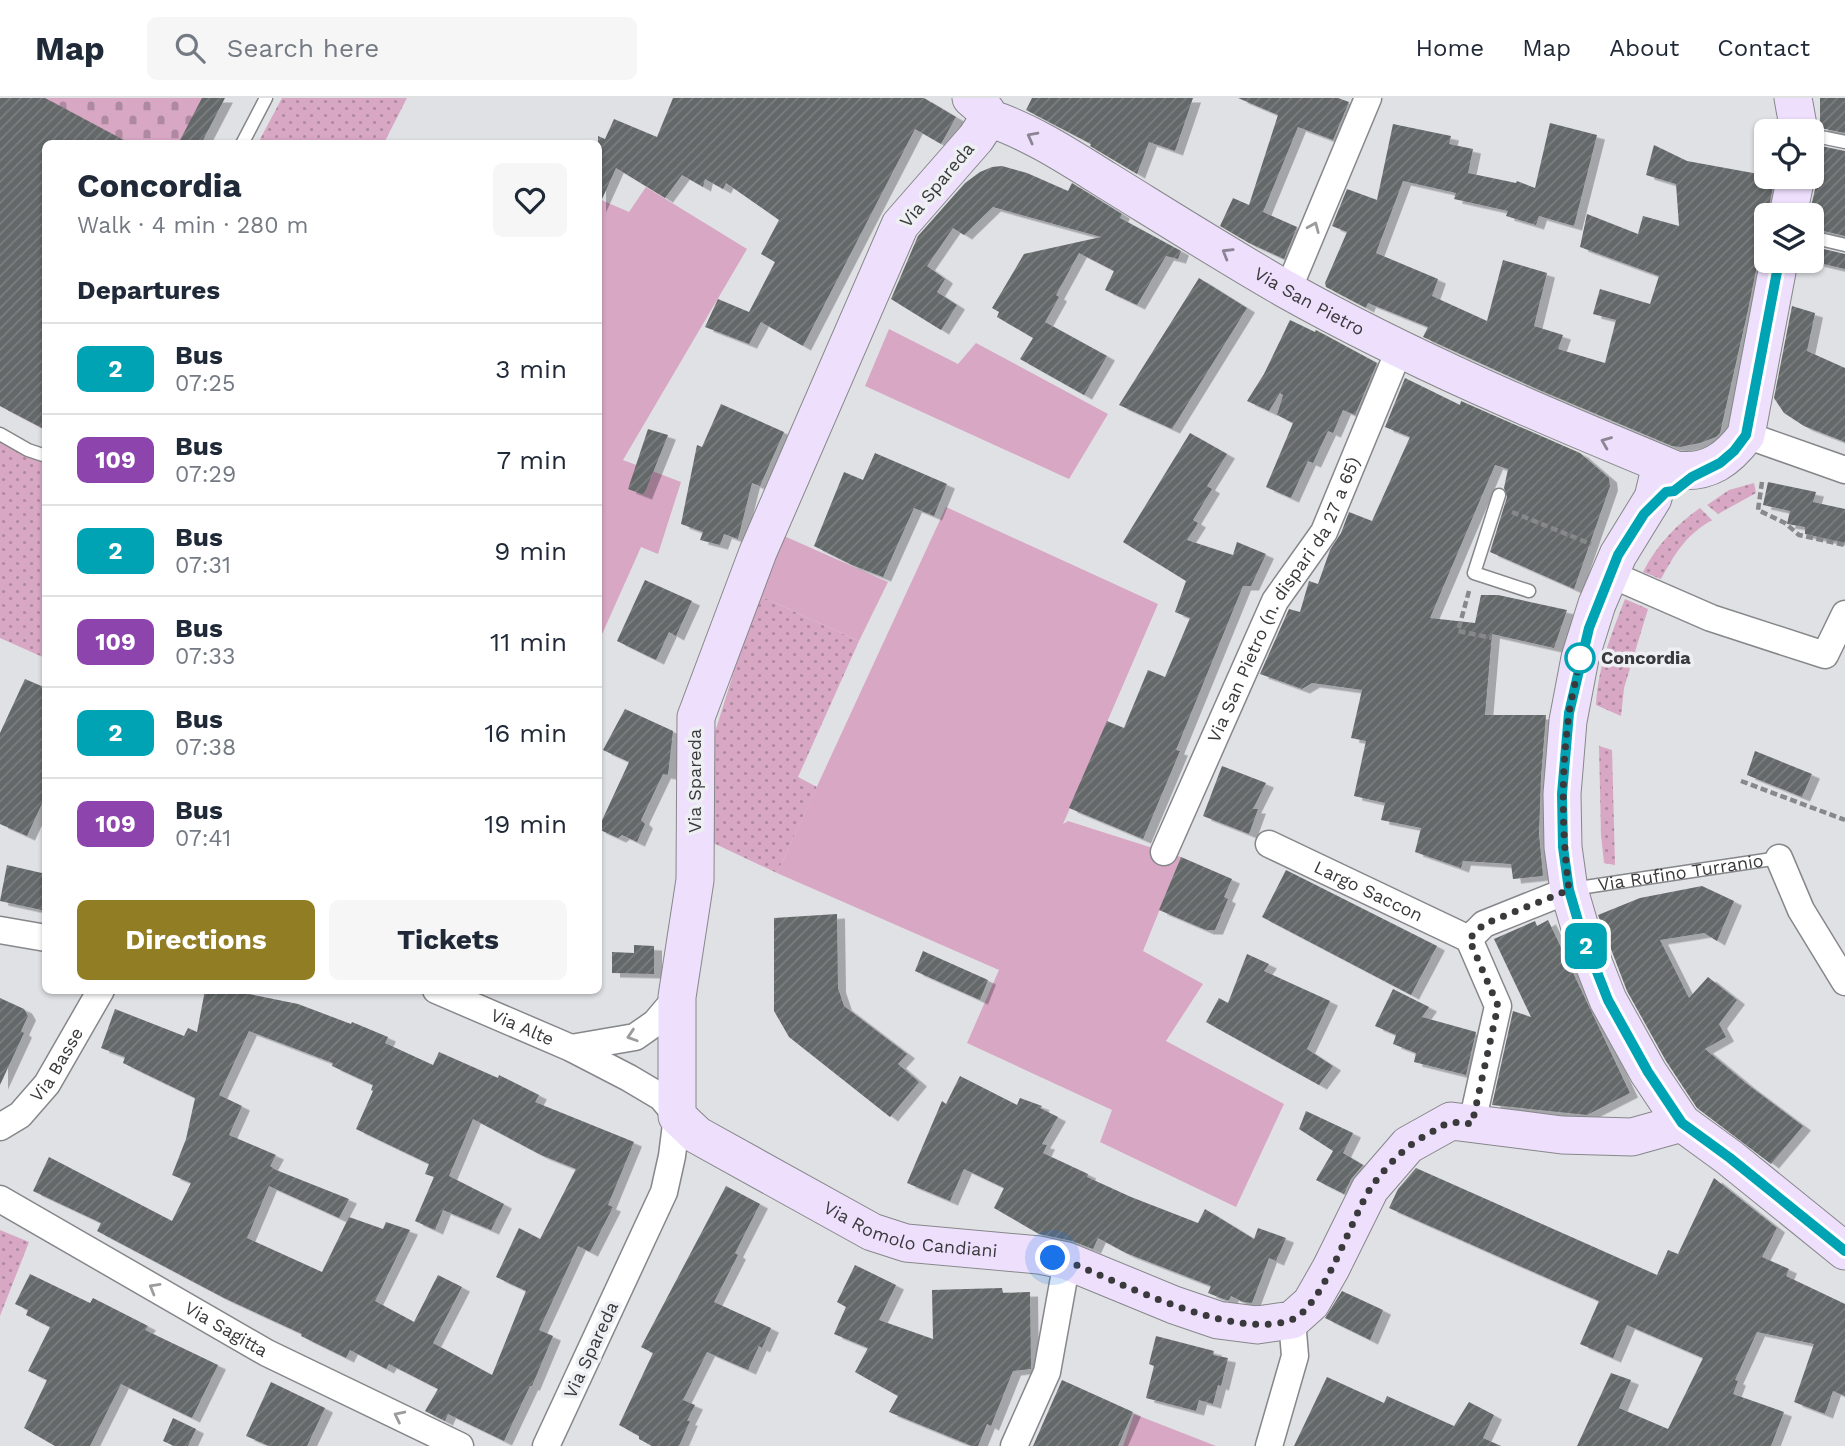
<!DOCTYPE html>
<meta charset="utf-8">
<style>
:root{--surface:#fff;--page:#f6f6f7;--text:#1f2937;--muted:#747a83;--line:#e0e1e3;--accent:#907d24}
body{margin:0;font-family:"Work Sans",sans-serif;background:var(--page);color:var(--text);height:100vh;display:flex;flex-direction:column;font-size:26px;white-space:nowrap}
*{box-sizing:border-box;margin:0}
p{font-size:23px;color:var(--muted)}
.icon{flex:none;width:38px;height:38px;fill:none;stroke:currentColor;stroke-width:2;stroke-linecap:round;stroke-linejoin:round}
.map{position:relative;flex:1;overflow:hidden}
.sheet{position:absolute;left:42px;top:42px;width:560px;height:854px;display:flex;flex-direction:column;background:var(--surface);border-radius:10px;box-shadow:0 2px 5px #0004}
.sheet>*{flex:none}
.badge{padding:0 14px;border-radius:10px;font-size:24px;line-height:46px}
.buttons{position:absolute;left:1754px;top:21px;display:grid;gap:14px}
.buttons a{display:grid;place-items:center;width:70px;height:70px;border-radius:10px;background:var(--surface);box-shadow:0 2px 5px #0004;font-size:35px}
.you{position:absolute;width:35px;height:35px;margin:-18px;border:5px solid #fff;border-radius:50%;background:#1a73e8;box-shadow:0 0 0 10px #1a73e833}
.map>.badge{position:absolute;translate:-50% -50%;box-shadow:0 0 0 4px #fff}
h2{padding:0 35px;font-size:26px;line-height:63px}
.round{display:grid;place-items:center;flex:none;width:74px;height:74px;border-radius:10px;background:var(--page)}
.summary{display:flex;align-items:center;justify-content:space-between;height:119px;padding:0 35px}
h1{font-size:33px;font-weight:700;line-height:52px}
.action{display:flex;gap:14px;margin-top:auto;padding:14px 35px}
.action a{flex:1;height:80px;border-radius:10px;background:var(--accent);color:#fff;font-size:28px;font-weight:700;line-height:80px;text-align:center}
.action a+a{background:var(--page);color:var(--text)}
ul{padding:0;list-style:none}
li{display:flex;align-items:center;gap:21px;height:91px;padding:0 35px;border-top:2px solid var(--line)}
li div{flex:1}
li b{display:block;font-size:26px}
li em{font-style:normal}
li .badge{min-width:77px;font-weight:700;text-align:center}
header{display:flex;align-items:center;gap:42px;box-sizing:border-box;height:98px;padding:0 35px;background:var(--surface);border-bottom:2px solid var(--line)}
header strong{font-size:33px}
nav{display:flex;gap:38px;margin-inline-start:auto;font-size:24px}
.search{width:490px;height:63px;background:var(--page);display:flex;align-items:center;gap:18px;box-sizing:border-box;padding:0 24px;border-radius:10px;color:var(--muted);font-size:26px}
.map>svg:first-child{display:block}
.grass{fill:url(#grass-dots)}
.cemetery{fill:url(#cemetery-stones)}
.garden{fill:#d7a7c4}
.building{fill:url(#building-hatch);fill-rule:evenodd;filter:url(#shadow)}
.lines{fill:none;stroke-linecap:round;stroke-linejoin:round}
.lane-casing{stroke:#86878a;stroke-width:15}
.street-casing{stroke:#86878a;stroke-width:29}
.secondary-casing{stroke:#86878a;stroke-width:39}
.path{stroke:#87888a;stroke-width:4.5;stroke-dasharray:7 3.5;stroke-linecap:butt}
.lane{stroke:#fff;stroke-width:12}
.street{stroke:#fff;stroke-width:26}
.secondary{stroke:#eee0fd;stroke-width:37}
.oneway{stroke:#8b8593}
.oneway2{stroke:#9c9c9e}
.line-casing{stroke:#fff;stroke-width:16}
.line{stroke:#00a3b4;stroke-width:10}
.walk{stroke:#3a3a3c;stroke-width:7;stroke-dasharray:0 12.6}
.stop-dot{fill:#fff;stroke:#00a3b4;stroke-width:3.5}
.labels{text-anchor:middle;stroke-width:7;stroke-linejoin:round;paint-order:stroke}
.street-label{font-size:18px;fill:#3a3a3c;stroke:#edeff2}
.stop-label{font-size:18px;font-weight:bold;fill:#3a3a3c;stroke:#edeff2;text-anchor:start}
</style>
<header>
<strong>Map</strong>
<div class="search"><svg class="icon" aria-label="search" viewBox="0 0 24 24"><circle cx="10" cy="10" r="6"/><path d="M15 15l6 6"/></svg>Search here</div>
<nav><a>Home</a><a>Map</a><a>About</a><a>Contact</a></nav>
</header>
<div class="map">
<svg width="1845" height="1348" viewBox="0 0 1845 1348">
<defs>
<pattern id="grass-dots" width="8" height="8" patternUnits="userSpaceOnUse" patternTransform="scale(1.75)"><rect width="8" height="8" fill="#d7a7c4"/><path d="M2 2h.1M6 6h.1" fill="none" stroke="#af89a0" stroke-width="1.8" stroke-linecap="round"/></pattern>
<pattern id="cemetery-stones" width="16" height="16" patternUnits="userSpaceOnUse" patternTransform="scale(1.75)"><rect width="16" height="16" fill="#d7a7c4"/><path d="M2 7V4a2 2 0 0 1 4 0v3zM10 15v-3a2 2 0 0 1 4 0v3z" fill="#af89a0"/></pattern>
<pattern id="building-hatch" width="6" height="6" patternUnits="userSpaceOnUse" patternTransform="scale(1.75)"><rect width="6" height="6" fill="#646769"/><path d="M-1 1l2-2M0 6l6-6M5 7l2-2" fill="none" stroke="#7c7e80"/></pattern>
<filter id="shadow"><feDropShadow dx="8" dy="4.5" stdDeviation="0" flood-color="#0004"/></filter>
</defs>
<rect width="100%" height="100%" fill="#e0e1e5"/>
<path class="grass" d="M282,0H407L384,45H258Z
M0,342L45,361V560L0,540Z
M1754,385L1756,395L1718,416L1707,407L1729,392Z
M1700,410L1712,422C1685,438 1676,454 1661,481L1643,474C1656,448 1676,427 1700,410Z
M758,497L859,543L798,679L817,689L777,775L709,743L715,634Z
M1625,501L1648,511L1624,590L1621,618L1596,607C1598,569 1611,537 1625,501Z
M1599,648L1612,652L1615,767L1604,765L1601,737Z
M0,1132L29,1144L0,1218Z"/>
<path class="cemetery" d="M0,0H224L200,45L46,46L45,332L0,308Z"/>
<path class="garden" d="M646,89L747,151L623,362L681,384L658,456L641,449L599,543V101L629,114Z
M889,231L958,266L976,245L1108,316L1069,381L865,288Z
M946,409L1158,506L1063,726L1068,723L1181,759L1143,853L1203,886L1166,943L1284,1006L1236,1109L1100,1044L1112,1012L967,945L999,872L777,775Z
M784,438L888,484L859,543L758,497Z
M1134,1316L1216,1348H1123Z"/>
<path class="building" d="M0,0H45L131,46H46V332L0,308Z
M202,0H225L201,46H178Z
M673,0H924L956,19L941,46L915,31L803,248L761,224L749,246L705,229L718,201L749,214L775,164L761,156L779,122L726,85L723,91L705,81L703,89L682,77L665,100L616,70L598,110V38L605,41L614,21L657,39Z
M1032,0H1193L1175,53L1149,44L1137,76L1090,48L1091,46L1026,12Z
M1238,0H1338L1349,4L1333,42L1298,29L1263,114L1297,129L1284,161L1249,145L1220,128L1233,100L1249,107L1278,17Z
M1820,0H1845V35L1820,30Z
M1550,25L1597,37L1574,128L1539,118L1536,127L1506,118L1508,113L1454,101L1456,95L1403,83L1376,155L1438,181L1432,198L1487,223L1503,162L1547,175L1534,228L1563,237L1558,251L1605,265L1616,222L1593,216L1600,191L1650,206L1659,178L1580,149L1587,116L1638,136L1643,118L1679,128L1676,86L1646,77L1654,47L1687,63L1775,79L1748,212L1720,335L1716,339L1700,345L1680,349L1672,348L1537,291L1423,239L1428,229L1368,205L1366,210L1326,189L1325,185L1347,134L1332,128L1347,91L1377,102L1393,26L1451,38L1449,46L1473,51L1468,75L1516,85L1517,83L1535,90Z
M1816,47L1845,53V138L1811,130V117H1809L1817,83L1816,73L1811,65V52L1816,53Z
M1002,68L1027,75L1068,93L1072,85L1122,116L1120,120L1181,153L1178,161L1166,158L1137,207L1105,192L1114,173L1079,155L1056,197L1059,199L1045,224L1107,258L1084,297L1020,261L1033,240L997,219L999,214L992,210L1024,156L1101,139L993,109L964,137L953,130L927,168L945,181L937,194L957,207L941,232L891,201L918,138L965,85L980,74L992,69Z
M1811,148L1845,156V171L1811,163Z
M1199,180L1247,210L1172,331L1119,307Z
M1792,208L1815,215L1807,253L1845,270V344L1804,328L1784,315L1774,300Z
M1290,222L1315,234L1316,232L1377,265L1355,317L1343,312L1333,335L1328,333L1313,365L1308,363L1291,400L1266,389L1293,325L1277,317L1283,297L1280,295L1269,313L1247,303L1264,276Z
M1405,280L1460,307L1461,303L1580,355L1609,380L1610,388L1574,491L1490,454L1507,399L1504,390L1508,371L1495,367L1430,520L1475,525L1481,497H1498L1567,512L1554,550L1492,536L1485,617H1546L1541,679L1539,736L1543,778L1513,781L1511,766L1463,763L1461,770L1415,754L1421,730L1381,722L1385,705L1354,698L1366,643L1351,640L1362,592L1312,585L1302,591L1260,576L1289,511L1300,514L1309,483L1318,486L1330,452L1341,435L1349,414L1372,423L1410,339L1385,329Z
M721,306L784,334L760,388L752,385L738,441L724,436L720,447L700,442L703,434L681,426L697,347L702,349Z
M648,331L668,337L644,397L628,391Z
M1190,335L1227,356L1207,388L1212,391L1193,422L1198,425L1187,442L1233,457L1237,444L1266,456L1251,488H1243L1176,652L1180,653L1143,741L1069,710L1107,623L1124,630L1148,572L1165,579L1190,520L1175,514L1186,483L1123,444Z
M875,355L947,386L934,418L914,410L883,479L852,467L814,448L844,374L863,382Z
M1768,384L1816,394L1813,404L1845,411V445L1805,436V429L1787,426L1790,413L1763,407Z
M645,482L692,503L676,538L669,534L656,562L617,543Z
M25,581L46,590V697L27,738L0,726V635Z
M625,611L673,633L668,677L663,676L641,722L645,726L637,744L622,737L618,740L598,731L629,664L603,652Z
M1755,653L1812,676L1802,699L1747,677Z
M1222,668L1266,685L1253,711H1258L1249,736L1203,718Z
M1181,759L1232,781L1224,799L1228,801L1215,832H1206L1159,812Z
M7,767L46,776V813L0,803Z
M1286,772L1437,848L1411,897L1262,819Z
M1702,788L1734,803L1717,843L1704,835L1660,842L1689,900L1708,879L1737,902L1719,926L1726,939L1705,951L1747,986L1803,1028L1771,1066L1697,1010L1666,963L1627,893L1598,817L1640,800Z
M837,816L838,890L844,908L907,956L898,966L919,984L890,1019L789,939L774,913V820Z
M1548,822L1630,995L1587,1017L1492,1007L1513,913L1531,919L1494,841L1535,823L1537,828Z
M634,847L654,848V876L612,875V854L634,855Z
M923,853L988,882L980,902L915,873Z
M1247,856L1269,866L1264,873L1330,903L1307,951L1333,968L1319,987L1206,924L1219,900L1228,905Z
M1393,891L1429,909L1422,919L1476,934L1466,977L1414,964L1416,955L1393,946L1396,937L1375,928Z
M205,892H229L298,906L351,926L352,924L388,939L385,945L433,967L439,954L498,980L499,977L539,997L535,1004L634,1044L608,1107L613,1109L590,1154L578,1148L539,1232L553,1238L532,1288H530L504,1343L448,1316L445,1323L425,1313L438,1291L389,1266L386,1271L350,1252L346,1260L301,1238L302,1236L224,1200L97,1133L101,1125L33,1093L49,1059L172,1123L191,1085L172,1077L186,1041L195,1000L123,965L125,959L101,950L115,911L184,938L188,930L197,934ZM249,933L333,965L332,968L373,987L371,992L373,993L356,1031L429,1066L425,1076L434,1079L415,1123L435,1132L443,1112L491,1132L504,1106L449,1078L473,1021L541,1057L576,1071L540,1141L519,1130L496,1179L526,1193L492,1277L433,1245L462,1189L438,1177L414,1224L375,1203L410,1132L386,1124L383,1131L349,1119L322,1174L247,1140L269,1088L339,1120L349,1101L276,1072L270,1068L276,1057L229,1037L242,1008L219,997Z
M0,900L24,911L28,918L21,933L24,935L0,987Z
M960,978L1017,1007L1020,1000L1042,1008L1040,1010L1058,1019L1042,1046L1047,1047L1043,1055L1088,1076L1087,1079L1131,1099L1198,1125L1205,1111L1254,1141L1258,1130L1286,1140L1276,1163L1269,1160L1252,1205L1243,1204L1231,1198L1229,1202H1226L1208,1195L1211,1188L1126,1155L1098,1140L1093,1151L1072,1143L1039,1136L994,1110L1004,1090L964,1071L950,1103L907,1085L942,1003L946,1006Z
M1306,1013L1353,1035L1343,1055L1363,1067L1351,1081L1344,1096L1316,1082L1333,1053L1299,1031Z
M1416,1070L1657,1177L1668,1152L1678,1156L1714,1080L1777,1130L1762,1159L1789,1171L1786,1178L1845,1206V1298L1833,1293L1825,1316L1794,1304L1814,1246L1757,1234L1735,1282L1738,1283L1733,1296L1784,1314L1771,1348H1577L1611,1275L1631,1282L1619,1310L1668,1331L1703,1260L1627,1227L1613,1260L1580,1246L1599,1203L1389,1110L1398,1091Z
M726,1088L760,1106L735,1155L738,1157L714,1204L771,1230L762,1250L759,1248L748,1272L707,1254L683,1302L695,1307L687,1323H690L679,1348H652L639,1341V1338L619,1327L653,1255L641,1249Z
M855,1167L896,1187L879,1222L933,1241L932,1192L1002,1190L1003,1195L1030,1194L1031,1271L1013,1273L991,1328L987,1326L978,1348H972L889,1314L898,1298L855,1274L868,1250L834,1236L846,1209L837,1204Z
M30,1176L90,1205L93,1200L148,1228L145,1232L218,1267L192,1320L121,1286L90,1348H55L24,1330L47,1282L28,1273L50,1229L26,1217L28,1212L15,1206Z
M1342,1193L1383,1212L1370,1242L1325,1220Z
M1156,1238L1214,1253L1213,1257L1228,1260L1221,1288L1218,1287L1213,1306L1199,1302L1196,1313L1146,1300L1154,1268L1149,1266Z
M1327,1279L1384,1305L1387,1298L1454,1328L1469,1304L1494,1317L1483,1340L1501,1348H1294Z
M1062,1282L1133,1314L1118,1348H1033Z
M271,1284L325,1310L307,1348H269L246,1338Z
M173,1320L196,1331L188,1348H174L163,1343Z"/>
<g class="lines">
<g class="lane-casing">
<g id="lane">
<path d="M1811,37L1845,44"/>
<path d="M242,46L266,0"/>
<path d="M1811,139L1845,147"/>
<path d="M0,336L28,352L46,358"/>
<path d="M1499,397L1474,475L1529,493"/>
<path id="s1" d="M1572,791L1779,760"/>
</g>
</g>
<g class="street-casing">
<g id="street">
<path d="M1288,192L1368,0"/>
<path d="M1746,337L1845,372"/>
<path d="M1610,476L1711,520L1825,557L1845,516"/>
<path id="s2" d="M1269,746L1469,841"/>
<path id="s3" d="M1164,754L1275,503L1324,434L1400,250"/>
<path d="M1779,760L1801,812L1845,884"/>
<path d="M0,832L46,840"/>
<path id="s4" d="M436,892L571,950L629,980L661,999L677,1018L672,1058L664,1094L546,1348"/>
<path d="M571,950L635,939L655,925L677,899"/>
<path d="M1472,1025L1498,908L1469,841L1484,826L1569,792"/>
<path id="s5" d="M0,1029L20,1017L47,986L101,892"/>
<path id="s6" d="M0,1101L267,1255L460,1348"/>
<path d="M1014,1348L1047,1274L1067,1163"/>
<path d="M1269,1348L1295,1258L1292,1222"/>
</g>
</g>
<g class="secondary-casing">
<g id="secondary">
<path id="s7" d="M971,0L986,13L989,20C1031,34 1069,59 1106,82C1166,119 1226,157 1287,192C1412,262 1545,318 1676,372C1709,376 1728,361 1746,337L1779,163"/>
<path d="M1793,0L1799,33"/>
<path id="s8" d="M989,20L976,40L900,127L758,454L696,619L695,782L677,899V1018L697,1037L872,1134L906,1145L1039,1157L1067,1163L1174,1207L1218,1222L1257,1227L1292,1222L1311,1205L1331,1170L1370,1091L1408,1047L1451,1023L1562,1037L1632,1039L1682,1025"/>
<path d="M1788,117L1796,79"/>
<path d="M1669,370L1659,375L1653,400L1618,457L1597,506L1580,560L1568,623L1562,696L1563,749L1569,792L1581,833L1608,902L1648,974L1682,1025L1730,1060L1845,1153"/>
</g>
</g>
<path class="path" d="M1762,384L1758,412L1785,425L1799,437L1845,447
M1512,414L1591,446
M1469,493L1458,533L1492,540
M1741,683L1845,722"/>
<use href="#lane" class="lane"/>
<use href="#street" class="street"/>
<use href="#secondary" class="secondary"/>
</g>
<defs><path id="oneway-chevron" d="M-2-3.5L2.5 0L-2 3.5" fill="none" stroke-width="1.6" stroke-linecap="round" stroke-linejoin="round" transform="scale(1.75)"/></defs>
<g class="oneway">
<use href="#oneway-chevron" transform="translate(1032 39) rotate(-152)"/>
<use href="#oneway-chevron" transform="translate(1227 155) rotate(-149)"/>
<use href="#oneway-chevron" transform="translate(1606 344) rotate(-158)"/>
</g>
<g class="oneway2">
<use href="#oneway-chevron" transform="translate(1314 129) rotate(-67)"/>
<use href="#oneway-chevron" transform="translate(632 938) rotate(162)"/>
<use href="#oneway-chevron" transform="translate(154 1190) rotate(-150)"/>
<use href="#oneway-chevron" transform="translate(399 1318) rotate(-154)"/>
</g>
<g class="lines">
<g class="line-casing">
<path id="line" d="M1779,163L1746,337L1734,353L1720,365L1692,379L1674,393L1666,394L1644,416L1618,457L1589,530L1569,615L1562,696L1563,749L1569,792L1581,833L1608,902L1648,974L1682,1025L1730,1060L1845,1153"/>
</g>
<use href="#line" class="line"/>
<path class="walk" d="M1053,1160L1067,1163C1121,1185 1234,1243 1291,1222C1323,1210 1351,1121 1370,1091C1383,1072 1403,1050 1423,1039C1446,1026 1446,1022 1472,1026L1498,908L1469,841L1484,826L1569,792C1562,736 1561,680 1568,624C1570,602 1577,581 1580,560"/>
</g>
<circle class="stop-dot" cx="1580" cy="560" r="14"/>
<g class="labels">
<g class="street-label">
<text transform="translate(937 87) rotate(-50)" y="6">Via Spareda</text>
<text dy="6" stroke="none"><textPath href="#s7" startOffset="397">Via San Pietro</textPath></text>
<text dy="6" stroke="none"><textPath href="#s3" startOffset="280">Via San Pietro (n. dispari da 27 a 65)</textPath></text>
<text transform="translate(695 683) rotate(-90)" y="6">Via Spareda</text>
<text dy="6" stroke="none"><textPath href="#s1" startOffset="110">Via Rufino Turranio</textPath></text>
<text dy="6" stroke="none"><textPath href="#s2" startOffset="110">Largo Saccon</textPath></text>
<text dy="6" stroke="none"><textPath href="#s4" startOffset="94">Via Alte</textPath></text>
<text dy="6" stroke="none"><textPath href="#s5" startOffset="86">Via Basse</textPath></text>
<text dy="6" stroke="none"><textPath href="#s8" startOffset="1337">Via Romolo Candiani</textPath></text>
<text dy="6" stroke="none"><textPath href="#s6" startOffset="261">Via Sagitta</textPath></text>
<text transform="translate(591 1252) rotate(-65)" y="6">Via Spareda</text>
</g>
<g class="stop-label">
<text x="1601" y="566">Concordia</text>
</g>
</g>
</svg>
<div class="buttons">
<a><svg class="icon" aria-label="locate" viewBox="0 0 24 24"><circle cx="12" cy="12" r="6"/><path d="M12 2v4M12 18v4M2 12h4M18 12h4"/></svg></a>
<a><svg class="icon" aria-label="layers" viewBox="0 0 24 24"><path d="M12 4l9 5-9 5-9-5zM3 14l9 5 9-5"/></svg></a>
</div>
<div class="you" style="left:1053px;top:1160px"></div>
<b class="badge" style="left:1586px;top:848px;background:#00a3b4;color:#fff">2</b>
<section class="sheet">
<div class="summary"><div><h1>Concordia</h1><p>Walk · 4 min · 280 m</p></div><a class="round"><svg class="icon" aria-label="heart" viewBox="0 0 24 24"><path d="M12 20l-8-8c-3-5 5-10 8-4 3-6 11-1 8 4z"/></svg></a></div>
<h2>Departures</h2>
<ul>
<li><span class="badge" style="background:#00a3b4;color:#fff">2</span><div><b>Bus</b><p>07:25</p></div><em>3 min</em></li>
<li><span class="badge" style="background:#8e44ad;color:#fff">109</span><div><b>Bus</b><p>07:29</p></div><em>7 min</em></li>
<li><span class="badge" style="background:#00a3b4;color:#fff">2</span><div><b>Bus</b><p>07:31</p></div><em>9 min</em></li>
<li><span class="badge" style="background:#8e44ad;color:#fff">109</span><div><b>Bus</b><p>07:33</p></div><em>11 min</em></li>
<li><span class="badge" style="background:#00a3b4;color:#fff">2</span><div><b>Bus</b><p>07:38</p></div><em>16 min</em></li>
<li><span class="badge" style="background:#8e44ad;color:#fff">109</span><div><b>Bus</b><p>07:41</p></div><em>19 min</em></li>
</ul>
<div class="action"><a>Directions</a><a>Tickets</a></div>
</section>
</div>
